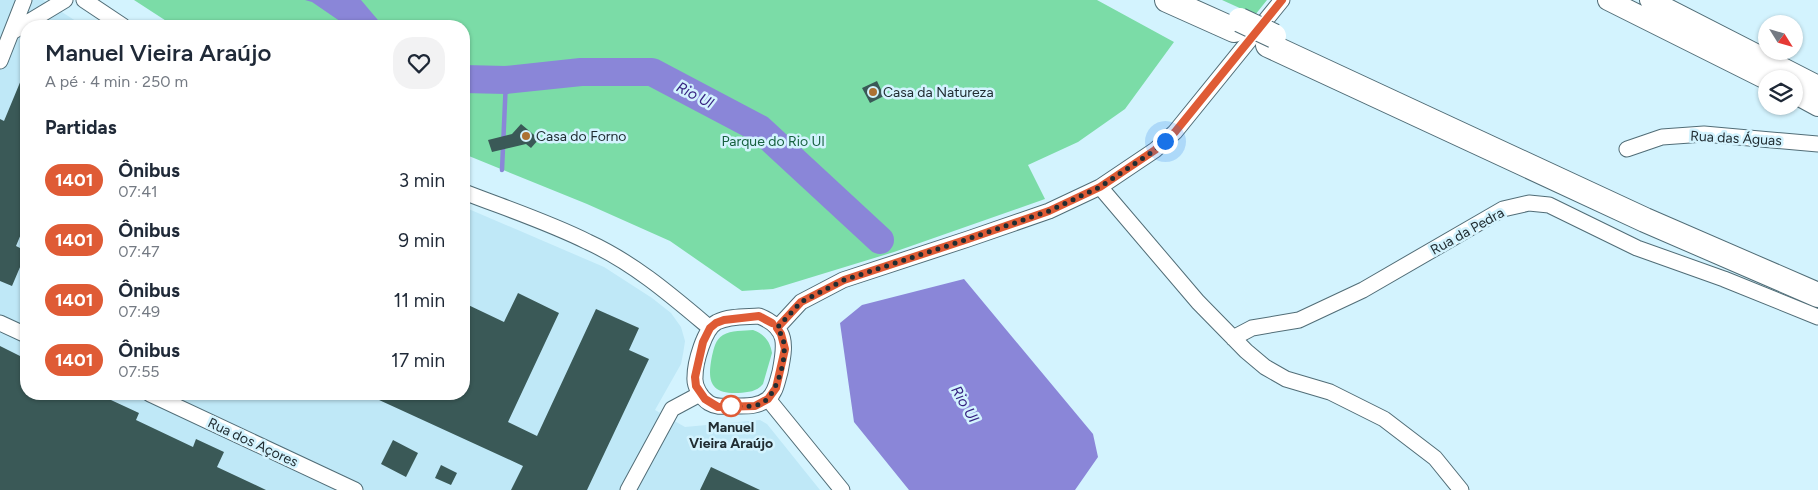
<!DOCTYPE html>
<html lang="pt">
<meta charset="utf-8">
<style>
:root{--surface:#fff;--page:#f2f2f3;--text:#1f2937;--muted:#747a83}
body{margin:0;font-family:Figtree,sans-serif;background:var(--page);color:var(--text);height:100vh;display:flex;flex-direction:column;font-size:19px;white-space:nowrap}
*{box-sizing:border-box;margin:0}
p{font-size:16px;color:var(--muted)}
.icon{flex:none;width:28px;height:28px;fill:none;stroke:currentColor;stroke-width:2;stroke-linecap:round;stroke-linejoin:round}
.map{position:relative;flex:1;overflow:hidden}
.drawer{position:absolute;left:20px;top:20px;width:450px;height:380px;display:flex;flex-direction:column;background:var(--surface);border-radius:20px;box-shadow:0 1px 4px #0004}
.drawer>*{flex:none}
.badge{padding:0 10px;border-radius:16px;font-size:18px;line-height:32px}
.needle{width:32px;rotate:127deg}
.tools{position:absolute;left:1758px;top:15px;display:grid;gap:10px}
.tools a{display:grid;place-items:center;width:45px;height:45px;border-radius:50%;background:var(--surface);box-shadow:0 1px 4px #0004;font-size:25px}
.you{position:absolute;width:25px;height:25px;margin:-12px;border:4px solid #fff;border-radius:50%;background:#1a73e8;box-shadow:0 0 0 8px #1a73e833}
.map>.badge{position:absolute;translate:-50% -50%;box-shadow:0 0 0 2px #fff}
h2{padding:0 25px;font-size:19px;line-height:45px}
.round{display:grid;place-items:center;flex:none;width:52px;height:52px;border-radius:20px;background:var(--page)}
.head{display:flex;align-items:center;justify-content:space-between;height:85px;padding:0 25px}
h1{font-size:24px;font-weight:600;line-height:38px}
ul{padding:0;list-style:none}
li{display:flex;align-items:center;gap:15px;height:60px;padding:0 25px}
li div{flex:1}
li b{display:block;font-size:19px}
li em{font-style:normal}
li .badge{min-width:55px;font-weight:700;text-align:center}
.map>svg:first-child{display:block}
.built{fill:#bfe8f7}
.green{fill:#7bdca7}
.water{fill:#8a86d8}
.lines{fill:none;stroke-linecap:round;stroke-linejoin:round}
.stream{stroke:#8a86d8;stroke-width:4.5}
.river{stroke:#8a86d8;stroke-width:28}
.building{fill:#3a5957}
.minor-casing{stroke:#516d77;stroke-width:17}
.secondary-casing{stroke:#516d77;stroke-width:22}
.trunk-casing{stroke:#516d77;stroke-width:26}
.minor{stroke:#fff;stroke-width:15}
.secondary{stroke:#fff;stroke-width:20}
.trunk{stroke:#fff;stroke-width:24}
.trunk-bridge-casing{stroke:#516d77;stroke-width:26;stroke-linecap:butt}
.trunk-bridge{stroke:#fff;stroke-width:24}
.line-casing{stroke:#fff;stroke-width:11}
.line{stroke:#df5b35;stroke-width:8}
.walk{stroke:#212d32;stroke-width:5;stroke-dasharray:0 9}
.poi-dot{fill:#ac7133;stroke:#d3f3fe;stroke-width:2}
.stop-dot{fill:#fff;stroke:#df5b35;stroke-width:2.5}
.labels{text-anchor:middle;stroke-width:5;stroke-linejoin:round;paint-order:stroke}
.poi-label{font-size:14px;fill:#212d32;stroke:#d3f3fe;text-anchor:start}
.street-label{font-size:14px;fill:#212d32;stroke:#d3f3fe}
.park-label{font-size:14px;fill:#18613f;stroke:#d3f3fe}
.stop-label{font-size:14px;font-weight:bold;fill:#212d32;stroke:#d3f3fe}
.water-label{font-size:15px;font-style:italic;fill:#362281;stroke:#d3f3fe}
</style>
<div class="map">
<svg width="1818" height="490" viewBox="0 0 1818 490">
<rect width="100%" height="100%" fill="#d3f3fe"/>
<path class="built" d="M0,0H43L79,23L91,26H26V394H464V207L604,267L652,298L671,313L681,327L685,341L683,354L681,364L655,410L685,427L760,420L767,424L820,490H0Z"/>
<path class="green" d="M134,0H1097L1174,42L1125,109L1078,142L1028,165L1045,199L894,252L773,289L742,291L670,241L587,204L464,154V26H174Z
M1222,0H1267L1255,15Z
M753,330C764,334 770,341 772,353L763,384C756,392 749,392 738,393C710,394 707,381 712,356C714,348 715,340 723,335C731,330 744,331 753,330Z"/>
<path class="water" d="M305,0H361L383,26H347L312,2Z
M964,279L1093,434L1098,457L1075,490H909L854,422L840,323L862,305Z"/>
<g class="lines">
<path class="stream" d="M502,170L506,80"/>
<path class="river" d="M464,79L506,80L581,72H652L760,129L880,240"/>
</g>
<path class="building" d="M26,68V222L16,246L26,251V253L12,286L0,281V119L4,121Z
M877,81L884,96L870,103L862,88Z
M521,124L539,139L531,148L526,144L492,152L488,140L512,134Z
M518,293L559,313L508,422L537,436L596,309L639,328L629,350L649,359L587,490H511L523,466L366,394H464V303L504,322Z
M0,346L26,359V394H98L139,413L136,420L193,447L196,439L224,452L217,467L266,490H0Z
M393,440L418,453L406,477L381,464Z
M441,465L457,473L451,485L435,478Z
M711,467L760,490H700Z"/>
<g class="lines">
<g class="minor-casing">
<path id="minor" d="M84,0L123,26
M12,32L65,0
M0,61L24,0
M1627,149L1662,137L1704,134L1818,144
M1100,187L1198,302L1246,351L1265,367L1286,379L1330,392L1384,419L1435,458L1461,490
M464,192C505,208 548,222 588,242C634,263 672,296 710,328
M759,316C789,328 785,346 780,372C777,382 776,392 768,399C758,407 746,406 735,406C726,406 717,408 709,403C701,398 694,386 695,377C695,363 704,329 717,322C729,316 746,317 759,316Z
M0,323L26,335
M777,328L801,302L843,280L968,239L1049,211L1100,187L1155,150L1175,132L1282,0
M1233,338L1252,328L1299,320L1363,290L1503,209L1529,203L1549,205L1637,248L1724,279L1818,317
M150,394L355,490
M768,399L842,490
M628,490L672,409L700,394"/>
</g>
<g class="secondary-casing">
<path id="secondary" d="M1608,0L1766,79
M1650,0L1818,86
M1794,93L1818,106"/>
</g>
<g class="trunk-casing">
<path id="trunk" d="M1167,0L1234,30
M1268,45L1645,220L1818,295"/>
</g>
<use href="#minor" class="minor"/>
<use href="#secondary" class="secondary"/>
<use href="#trunk" class="trunk"/>
<g class="trunk-bridge-casing">
<path id="trunk-bridge" d="M1240,20L1274,36"/>
</g>
<use href="#trunk-bridge" class="trunk-bridge"/>
</g>
<g class="lines">
<g class="line-casing">
<path id="line" d="M772,323L759,316L724,320L716,323L710,328L703,342L695,377L696,386L705,399L718,407L755,406L768,399L776,388L785,349L781,334L777,328L801,302L844,280L968,239L1049,211L1100,187L1155,150L1175,132L1282,0"/>
</g>
<use href="#line" class="line"/>
<path class="walk" d="M731,406C741,406 753,408 762,403C776,396 786,361 784,346C784,339 781,334 777,328L801,302L844,280L968,239L1049,211L1100,187L1155,150L1165,141"/>
</g>
<g class="poi-dot">
<circle cx="873" cy="92" r="5"/>
<circle cx="526" cy="136" r="5"/>
</g>
<circle class="stop-dot" cx="731" cy="406" r="10"/>
<g class="labels">
<g class="poi-label">
<text x="883" y="97">Casa da Natureza</text>
<text x="536" y="141">Casa do Forno</text>
</g>
<g class="street-label">
<text transform="translate(1736 138) rotate(3)" y="5">Rua das Águas</text>
<text transform="translate(1467 231) rotate(-29)" y="5">Rua da Pedra</text>
<text transform="translate(253 442) rotate(25)" y="5">Rua dos Açores</text>
</g>
<g class="park-label">
<text x="773" y="146">Parque do Rio Ul</text>
</g>
<g class="stop-label">
<text x="731" y="432">Manuel<tspan x="731" dy="16">Vieira Araújo</tspan></text>
</g>
<g class="water-label">
<text transform="translate(695 95) rotate(28)" y="5">Rio Ul</text>
<text transform="translate(965 404) rotate(60)" y="5">Rio Ul</text>
</g>
</g>
</svg>
<div class="tools">
<a><svg class="needle" viewBox="-14 -14 28 28"><path d="M0-13l5 13h-10z" fill="#e53935"/><path d="M0 13l5-13h-10z" fill="#747a83"/></svg></a>
<a><svg class="icon" aria-label="layers" viewBox="0 0 24 24"><path d="M12 4l9 5-9 5-9-5zM3 14l9 5 9-5"/></svg></a>
</div>
<div class="you" style="left:1165px;top:141px"></div>
<section class="drawer">
<div class="head"><div><h1>Manuel Vieira Araújo</h1><p>A pé · 4 min · 250 m</p></div><a class="round"><svg class="icon" aria-label="heart" viewBox="0 0 24 24"><path d="M12 20l-8-8c-3-5 5-10 8-4 3-6 11-1 8 4z"/></svg></a></div>
<h2>Partidas</h2>
<ul>
<li><span class="badge" style="background:#df5b35;color:#fff">1401</span><div><b>Ônibus</b><p>07:41</p></div><em>3 min</em></li>
<li><span class="badge" style="background:#df5b35;color:#fff">1401</span><div><b>Ônibus</b><p>07:47</p></div><em>9 min</em></li>
<li><span class="badge" style="background:#df5b35;color:#fff">1401</span><div><b>Ônibus</b><p>07:49</p></div><em>11 min</em></li>
<li><span class="badge" style="background:#df5b35;color:#fff">1401</span><div><b>Ônibus</b><p>07:55</p></div><em>17 min</em></li>
</ul>
</section>
</div>
